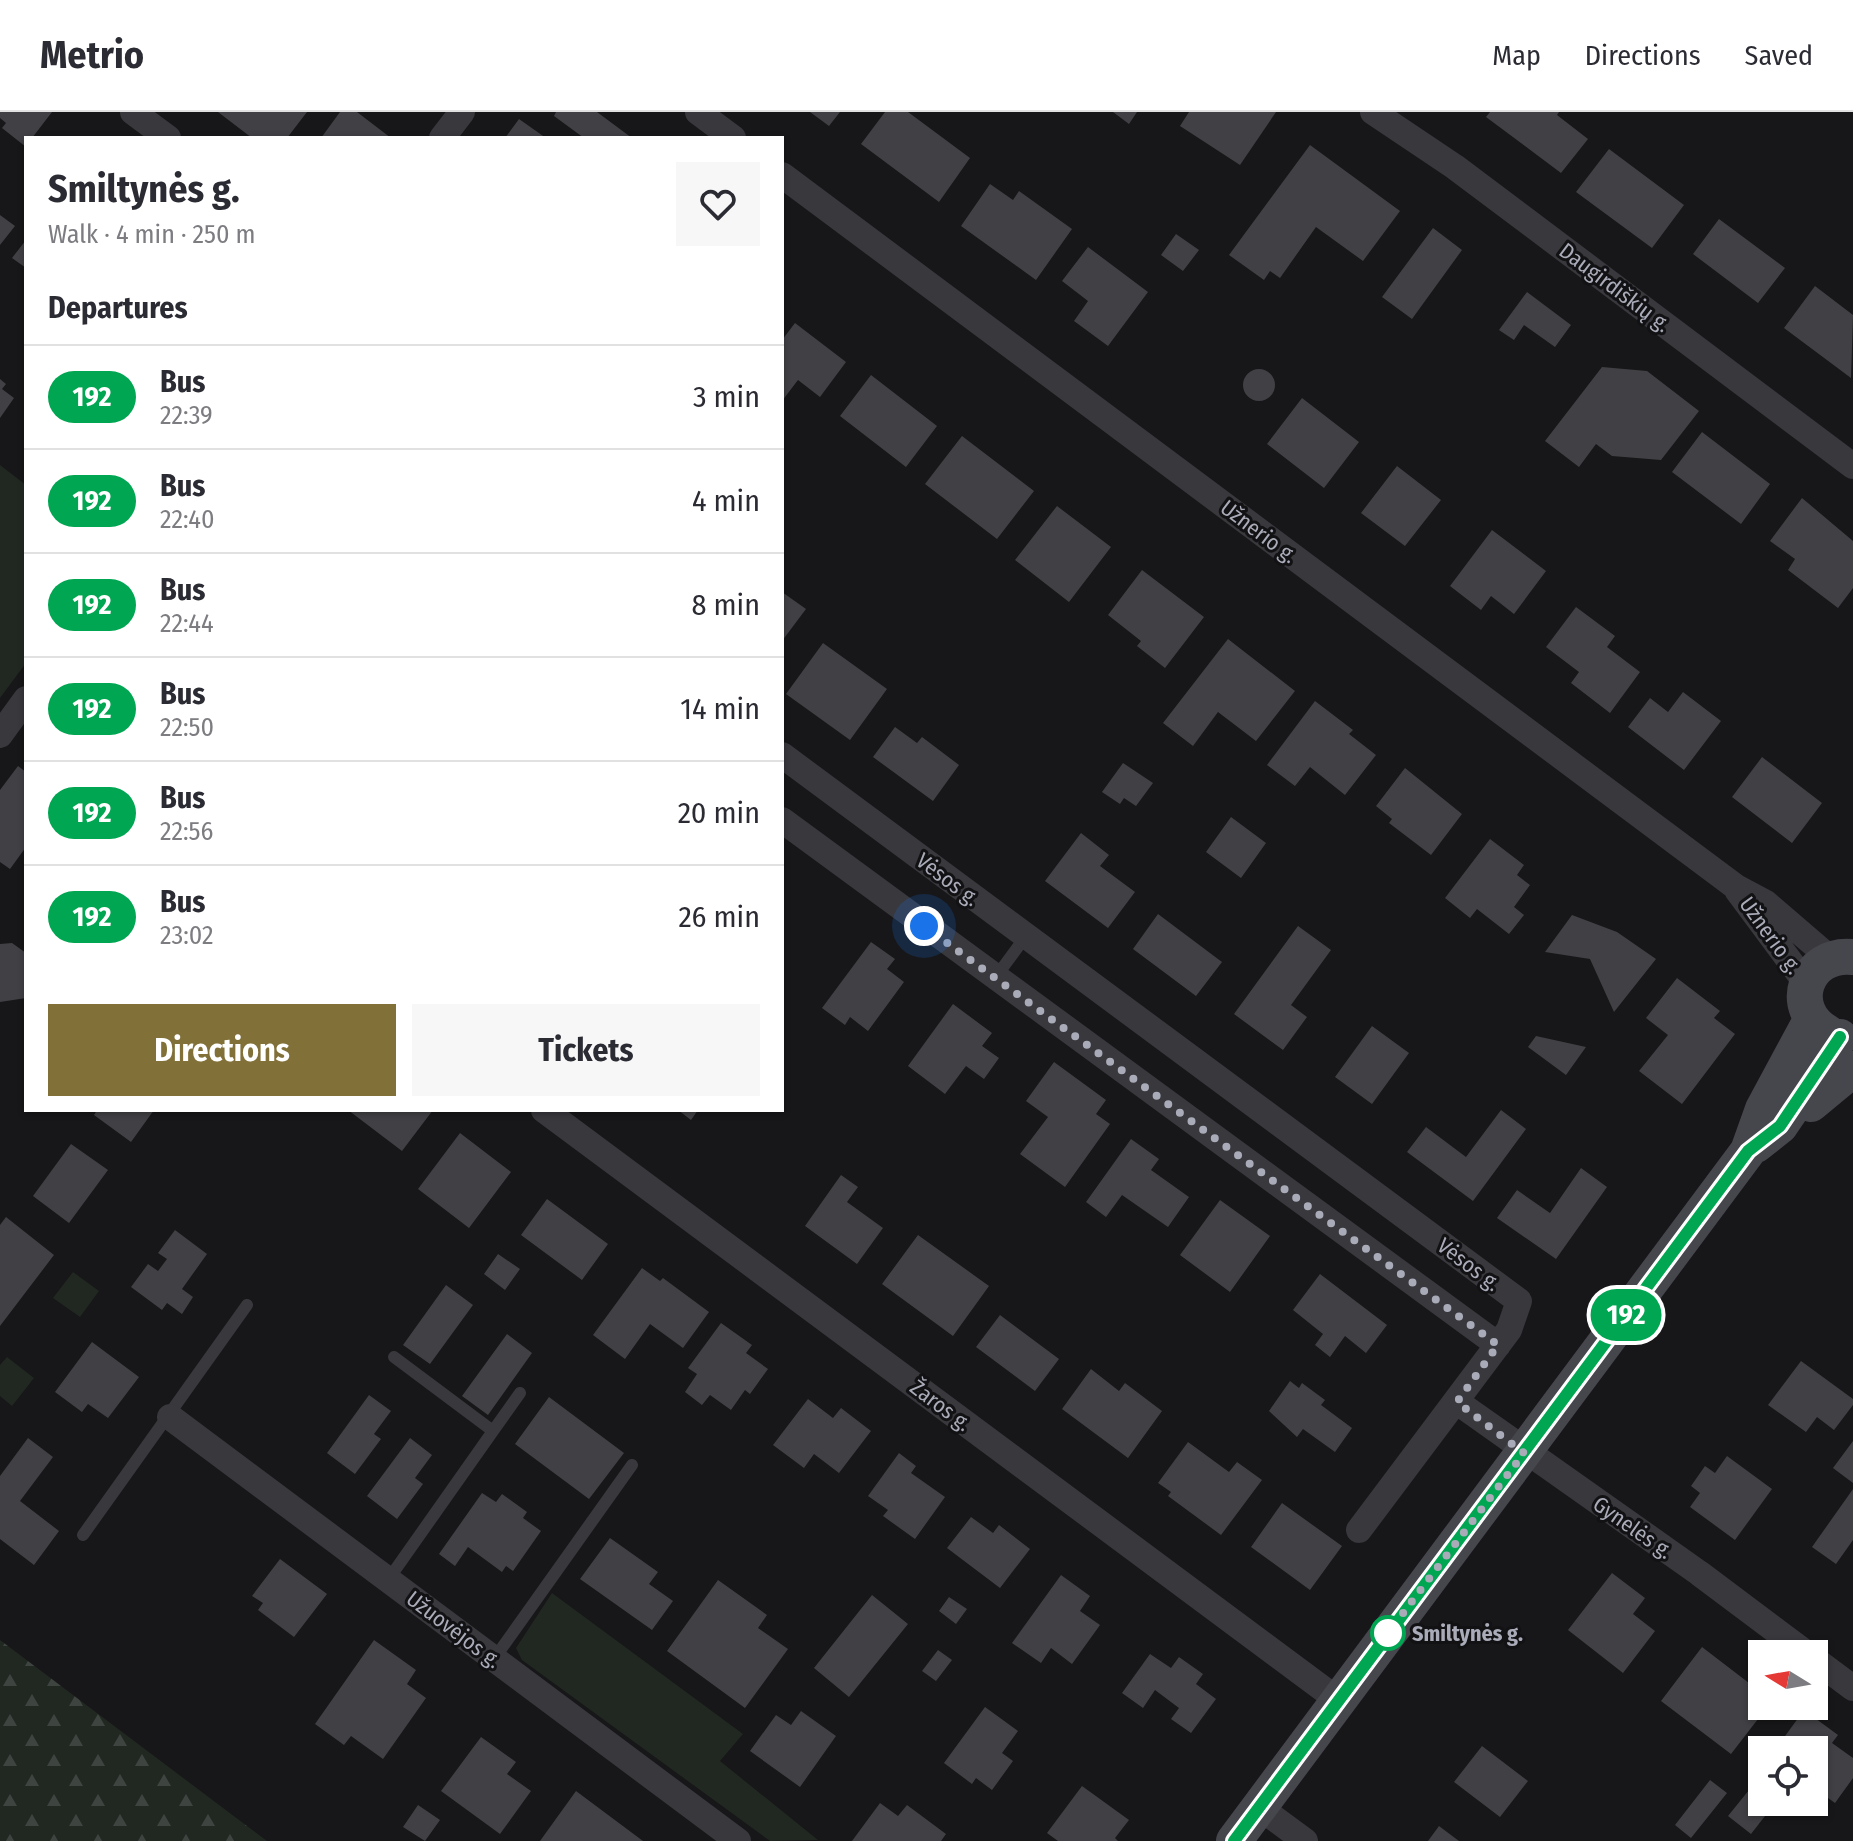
<!DOCTYPE html>
<meta charset="utf-8">
<style>
:root{--surface:#fff;--page:#f7f7f7;--text:#2b2b33;--muted:#7c7c81;--line:#e1e1e2;--accent:#817038}
body{margin:0;font-family:"Fira Sans Condensed",sans-serif;background:var(--page);color:var(--text);height:100vh;display:flex;flex-direction:column;font-size:30px;white-space:nowrap}
*{box-sizing:border-box;margin:0}
p{font-size:26px;color:var(--muted)}
.icon{flex:none;width:44px;height:44px;fill:none;stroke:currentColor;stroke-width:2;stroke-linecap:round;stroke-linejoin:round}
.map{position:relative;flex:1;overflow:hidden}
.drawer{position:absolute;left:24px;top:24px;width:760px;height:976px;display:flex;flex-direction:column;background:var(--surface);border-radius:0px;box-shadow:0 2px 6px #0004}
.drawer>*{flex:none}
.badge{padding:0 16px;border-radius:26px;font-size:28px;line-height:52px}
.needle{width:52px;rotate:281deg}
.tools{position:absolute;left:1748px;top:1528px;display:grid;gap:16px}
.tools a{display:grid;place-items:center;width:80px;height:80px;border-radius:0px;background:var(--surface);box-shadow:0 2px 6px #0004;font-size:40px}
.you{position:absolute;width:40px;height:40px;margin:-20px;border:6px solid #fff;border-radius:50%;background:#1a73e8;box-shadow:0 0 0 12px #1a73e833}
.map>.badge{position:absolute;translate:-50% -50%;box-shadow:0 0 0 4px #fff}
h2{padding:0 24px;font-size:30px;line-height:72px}
.round{display:grid;place-items:center;flex:none;width:84px;height:84px;border-radius:0px;background:var(--page)}
.headline{display:flex;align-items:center;justify-content:space-between;height:136px;padding:0 24px}
h1{font-size:38px;font-weight:700;line-height:60px}
.action{display:flex;gap:16px;margin-top:auto;padding:16px 24px}
.action a{flex:1;height:92px;border-radius:0px;background:var(--accent);color:#fff;font-size:32px;font-weight:700;line-height:92px;text-align:center}
.action a+a{background:var(--page);color:var(--text)}
ul{padding:0;list-style:none}
li{display:flex;align-items:center;gap:24px;height:104px;padding:0 24px;border-top:2px solid var(--line)}
li div{flex:1}
li b{display:block;font-size:30px}
li em{font-style:normal}
li .badge{min-width:88px;font-weight:700;text-align:center}
header{display:flex;align-items:center;gap:48px;box-sizing:border-box;height:112px;padding:0 40px;background:var(--surface);border-bottom:2px solid var(--line)}
header strong{font-size:38px}
nav{display:flex;gap:44px;margin-inline-start:auto;font-size:28px}
.map>svg:first-child{display:block}
.grass{fill:#212822}
.forest{fill:url(#forest-firs)}
.building{fill:#414145}
.lines{fill:none;stroke-linecap:round;stroke-linejoin:round}
.service{stroke:#38383d;stroke-width:12}
.minor{stroke:#38383d;stroke-width:26}
.secondary{stroke:#46464d;stroke-width:36}
.line-casing{stroke:#fff;stroke-width:18}
.line{stroke:#00a651;stroke-width:12}
.walk{stroke:#a9acb8;stroke-width:8;stroke-dasharray:0 14.4}
.stop-dot{fill:#fff;stroke:#00a651;stroke-width:4}
.labels{text-anchor:middle;stroke-width:6;stroke-linejoin:round;paint-order:stroke}
.street-label{font-size:22px;fill:#a9acb8;stroke:#121113}
.stop-label{font-size:22px;font-weight:bold;fill:#a9acb8;stroke:#121113;text-anchor:start}
</style>
<header>
<strong>Metrio</strong>
<nav><a>Map</a><a>Directions</a><a>Saved</a></nav>
</header>
<div class="map">
<svg width="1853" height="1729" viewBox="0 0 1853 1729">
<defs>
<pattern id="forest-firs" width="22" height="20" patternUnits="userSpaceOnUse" patternTransform="scale(2)"><rect width="22" height="20" fill="#212822"/><path d="M5 1l3.5 6h-7zM16 11l3.5 6h-7z" fill="#3e4440"/></pattern>
</defs>
<rect width="100%" height="100%" fill="#171618"/>
<path class="grass" d="M0,353L26,373V551L0,586Z
M73,1160L99,1179L80,1205L53,1186Z
M7,1245L34,1266L12,1294L0,1284V1253Z
M552,1481L743,1622L720,1649L818,1728L770,1729L522,1548L516,1536Z"/>
<path class="forest" d="M0,1528L231,1702L267,1729H0Z"/>
<path class="building" d="M0,0H52L32,26H26V35L2,16L6,11L0,6Z
M218,0H307L287,26H252Z
M340,0H357L391,26H321Z
M556,0H597L632,26H584L554,4Z
M810,0H840L829,14Z
M885,0H908L970,46L939,90L861,32Z
M1113,0H1137L1129,12Z
M1189,0H1276L1240,53L1180,14Z
M1490,0H1559L1557,3L1588,27L1561,61L1486,5Z
M519,7L546,26H505Z
M1310,33L1400,99L1363,149L1316,115L1280,166L1270,159L1264,168L1229,143Z
M1609,37L1684,93L1652,136L1576,80Z
M990,72L1013,88L1019,79L1072,117L1036,168L961,114Z
M0,103L15,114L0,133Z
M1719,107L1785,156L1758,191L1693,142Z
M1433,116L1462,138L1412,207L1382,185Z
M1176,122L1199,138L1183,159L1161,143Z
M26,128V156L12,146Z
M1088,135L1148,180L1108,234L1074,209L1088,189L1062,169Z
M1815,174L1853,203L1851,266L1784,216Z
M1527,180L1571,213L1555,235L1524,213L1514,228L1499,218Z
M795,211L846,250L820,285L798,268L782,289V228Z
M1602,255L1647,259L1699,299L1661,348L1612,344L1596,332L1579,355L1545,329Z
M1243 273a16 16 0 1 1 32 0a16 16 0 1 1-32 0Z
M871,263L937,314L906,355L840,304Z
M0,267L6,272L2,277L14,286L0,306Z
M1302,286L1359,330L1324,376L1267,332Z
M1702,320L1770,372L1741,412L1672,360Z
M962,324L1034,379L997,427L925,372Z
M1397,354L1441,388L1405,434L1361,401Z
M1802,386L1853,429V476L1838,496L1788,458L1795,447L1770,429Z
M1057,394L1111,435L1069,490L1015,448Z
M1492,418L1546,459L1514,502L1491,484L1481,498L1450,474Z
M1142,458L1204,505L1165,556L1137,534L1141,529L1108,503Z
M782,480L806,497L782,529Z
M1576,495L1615,524L1607,535L1640,560L1610,601L1571,571L1579,560L1546,535Z
M1228,527L1295,579L1256,629L1218,600L1193,634L1163,611Z
M823,531L887,577L850,628L786,582Z
M1683,580L1721,609L1684,658L1628,615L1650,586L1668,600Z
M1315,589L1353,618L1349,622L1376,643L1345,683L1310,655L1295,674L1267,653Z
M895,615L917,631L922,625L959,653L933,689L873,645Z
M1762,645L1822,691L1792,731L1732,685Z
M1123,651L1153,671L1136,694L1124,686L1120,692L1102,680Z
M18,654L26,660V735L10,757L0,750V678Z
M1405,656L1462,702L1431,743L1389,711L1392,707L1376,694Z
M1231,705L1266,731L1241,766L1206,740Z
M1081,721L1109,743L1100,754L1135,780L1108,816L1045,769Z
M1490,727L1524,753L1517,763L1530,773L1514,795L1524,803L1509,822L1477,797L1470,806L1445,786Z
M1158,802L1222,850L1196,884L1133,837Z
M1572,803L1617,820L1656,847L1614,900L1590,847L1545,840Z
M1298,814L1331,838L1291,893L1307,905L1283,938L1234,902Z
M871,830L895,847L887,857L904,870L868,919L850,905L845,913L822,896Z
M12,831L26,841V886L0,890V832Z
M1677,866L1720,899L1714,906L1735,922L1682,992L1639,959L1668,923L1646,906Z
M953,892L992,921L982,934L999,946L984,967L966,954L945,982L908,954Z
M1372,914L1409,941L1372,992L1335,965Z
M1536,924L1586,935L1566,963L1528,935Z
M1054,950L1106,988L1096,1002L1110,1012L1065,1075L1020,1042L1048,1005L1026,989Z
M97,998H154L131,1030L94,1003Z
M348,998H433L402,1039Z
M678,998H698L691,1008Z
M1501,998L1526,1017L1473,1089L1407,1040L1426,1015L1466,1045Z
M460,1021L511,1060L469,1116L418,1077Z
M1131,1027L1159,1047L1151,1058L1189,1085L1168,1115L1122,1083L1106,1105L1086,1090Z
M71,1032L108,1058L69,1111L33,1084Z
M1581,1056L1607,1075L1556,1147L1497,1106L1517,1078L1550,1101Z
M841,1063L858,1075L847,1090L883,1116L857,1152L805,1114Z
M547,1087L608,1132L582,1168L521,1123Z
M1220,1088L1270,1124L1230,1180L1180,1143Z
M6,1105L54,1143L0,1214V1113Z
M175,1118L207,1142L182,1177L193,1185L182,1202L167,1191L162,1198L131,1175L148,1152L158,1159L167,1147L158,1141Z
M918,1123L989,1174L953,1224L882,1172Z
M498,1142L520,1157L505,1178L484,1162Z
M642,1156L660,1169L663,1166L709,1200L683,1236L650,1212L625,1247L593,1223Z
M1320,1162L1387,1213L1366,1241L1345,1224L1330,1245L1315,1233L1323,1222L1293,1198Z
M446,1173L473,1193L430,1252L403,1233Z
M1000,1203L1059,1247L1035,1279L976,1235Z
M721,1211L752,1233L746,1241L768,1257L750,1282L745,1278L731,1298L710,1283L702,1293L685,1280L697,1262L688,1256Z
M507,1222L532,1241L488,1303L462,1284Z
M92,1230L139,1265L108,1306L88,1292L82,1300L55,1280Z
M1801,1249L1853,1287V1293L1834,1318L1817,1305L1806,1320L1768,1293Z
M1091,1257L1119,1279L1125,1271L1162,1299L1128,1346L1062,1297Z
M1290,1269L1299,1276L1302,1271L1325,1288L1321,1293L1352,1316L1335,1340L1303,1317L1297,1325L1269,1299Z
M369,1283L391,1299L374,1322L381,1327L355,1362L327,1341Z
M549,1285L624,1341L589,1387L515,1332Z
M808,1287L833,1306L841,1296L871,1319L839,1361L814,1342L804,1356L773,1333Z
M28,1326L53,1345L20,1389L59,1419L34,1453L0,1427V1364Z
M410,1326L432,1343L415,1366L423,1372L397,1407L367,1384Z
M1853,1329V1371L1833,1356Z
M1188,1330L1229,1360L1237,1350L1262,1368L1221,1423L1168,1384L1171,1380L1158,1371Z
M899,1341L916,1354L911,1361L945,1385L915,1427L883,1404L888,1398L868,1384Z
M1727,1344L1772,1377L1735,1428L1690,1395L1700,1381L1691,1374L1705,1354L1715,1361Z
M1853,1377V1428L1836,1452L1812,1435Z
M482,1381L496,1390L502,1382L527,1400L523,1406L541,1419L513,1459L506,1454L502,1460L468,1435L455,1454L439,1442Z
M1282,1391L1342,1434L1310,1478L1251,1435Z
M971,1405L993,1421L999,1413L1030,1437L1000,1476L947,1436Z
M610,1426L658,1460L649,1472L673,1489L652,1518L580,1467Z
M280,1447L327,1482L294,1525L258,1498L263,1491L252,1484Z
M1612,1461L1645,1486L1633,1502L1655,1519L1623,1561L1568,1518Z
M1061,1463L1090,1484L1080,1499L1100,1513L1072,1552L1051,1536L1041,1551L1012,1531Z
M718,1468L767,1503L758,1516L788,1537L745,1596L667,1539Z
M872,1483L908,1512L849,1585L814,1556Z
M949,1485L967,1497L956,1512L939,1499Z
M374,1528L416,1558L407,1572L426,1586L383,1647L351,1624L344,1633L315,1612Z
M1702,1535L1762,1581V1594H1768L1731,1642L1661,1589Z
M938,1538L952,1548L936,1569L922,1559Z
M1150,1542L1171,1556L1179,1545L1203,1562L1196,1572L1216,1587L1191,1621L1171,1607L1179,1596L1155,1578L1143,1596L1122,1581Z
M985,1595L1018,1619L1002,1641L1013,1649L992,1678L976,1666L972,1672L944,1651Z
M1804,1598L1838,1623L1832,1631L1853,1646V1666L1835,1691L1814,1676V1638H1775Z
M801,1599L836,1624L800,1675L750,1639L776,1603L791,1613Z
M481,1625L516,1650L507,1662L531,1679L500,1722L441,1679Z
M1482,1634L1528,1669L1500,1705L1454,1670Z
M1710,1668L1727,1681L1691,1726L1675,1713Z
M1082,1674L1129,1708L1115,1726L1118,1729H1058L1047,1721Z
M1749,1678L1772,1695L1751,1722L1728,1704Z
M576,1679L643,1729H540Z
M880,1691L898,1704L907,1693L946,1722L941,1729H852Z
M418,1693L440,1708L425,1729L403,1715Z
M1439,1714L1459,1729H1428Z"/>
<g class="lines">
<path class="service" d="M995,866L1026,824
M493,1319L520,1281
M83,1423L247,1193
M388,1468L493,1319L394,1245
M494,1547L632,1353"/>
<path class="minor" d="M133,0L168,26
M698,0L733,26
M1373,0L1455,55L1853,354
M442,26L462,0
M782,63L1736,775L1766,791L1830,846
M0,623L26,587
M782,643L1519,1189L1509,1218L1359,1418
M782,708L1498,1233
M1737,778L1806,871
M544,998L1338,1588
M1457,1290L1699,1461L1807,1542
M170,1305L738,1729
M1814,1547L1853,1576
M1259,1695L1305,1729"/>
<path class="secondary" d="M1828,921C1786,897 1805,840 1853,845
M1811,992L1853,957
M1756,1033L1780,1014L1840,925
M1234,1729L1748,1039L1763,997L1811,908"/>
</g>
<g class="lines">
<g class="line-casing">
<path id="line" d="M1234,1729L1748,1039L1780,1014L1840,925"/>
</g>
<use href="#line" class="line"/>
<path class="walk" d="M924,814L1498,1233L1457,1290L1524,1341L1388,1521"/>
</g>
<circle class="stop-dot" cx="1388" cy="1521" r="16"/>
<g class="labels">
<g class="street-label">
<text transform="translate(1615 175) rotate(37)" y="8">Daugirdiškių g.</text>
<text transform="translate(1259 419) rotate(37)" y="8">Užnerio g.</text>
<text transform="translate(948 767) rotate(37)" y="8">Vėsos g.</text>
<text transform="translate(1771 823) rotate(54)" y="8">Užnerio g.</text>
<text transform="translate(1469 1152) rotate(37)" y="8">Vėsos g.</text>
<text transform="translate(941 1293) rotate(37)" y="8">Žaros g.</text>
<text transform="translate(1633 1415) rotate(35)" y="8">Gynelės g.</text>
<text transform="translate(454 1517) rotate(37)" y="8">Užuovėjos g.</text>
</g>
<g class="stop-label">
<text x="1412" y="1529">Smiltynės g.</text>
</g>
</g>
</svg>
<div class="tools">
<a><svg class="needle" viewBox="-14 -14 28 28"><path d="M0-13l5 13h-10z" fill="#e53935"/><path d="M0 13l5-13h-10z" fill="#7c7c81"/></svg></a>
<a><svg class="icon" aria-label="locate" viewBox="0 0 24 24"><circle cx="12" cy="12" r="6"/><path d="M12 2v4M12 18v4M2 12h4M18 12h4"/></svg></a>
</div>
<div class="you" style="left:924px;top:814px"></div>
<b class="badge" style="left:1626px;top:1203px;background:#00a651;color:#fff">192</b>
<section class="drawer">
<div class="headline"><div><h1>Smiltynės g.</h1><p>Walk · 4 min · 250 m</p></div><a class="round"><svg class="icon" aria-label="heart" viewBox="0 0 24 24"><path d="M12 20l-8-8c-3-5 5-10 8-4 3-6 11-1 8 4z"/></svg></a></div>
<h2>Departures</h2>
<ul>
<li><span class="badge" style="background:#00a651;color:#fff">192</span><div><b>Bus</b><p>22:39</p></div><em>3 min</em></li>
<li><span class="badge" style="background:#00a651;color:#fff">192</span><div><b>Bus</b><p>22:40</p></div><em>4 min</em></li>
<li><span class="badge" style="background:#00a651;color:#fff">192</span><div><b>Bus</b><p>22:44</p></div><em>8 min</em></li>
<li><span class="badge" style="background:#00a651;color:#fff">192</span><div><b>Bus</b><p>22:50</p></div><em>14 min</em></li>
<li><span class="badge" style="background:#00a651;color:#fff">192</span><div><b>Bus</b><p>22:56</p></div><em>20 min</em></li>
<li><span class="badge" style="background:#00a651;color:#fff">192</span><div><b>Bus</b><p>23:02</p></div><em>26 min</em></li>
</ul>
<div class="action"><a>Directions</a><a>Tickets</a></div>
</section>
</div>
